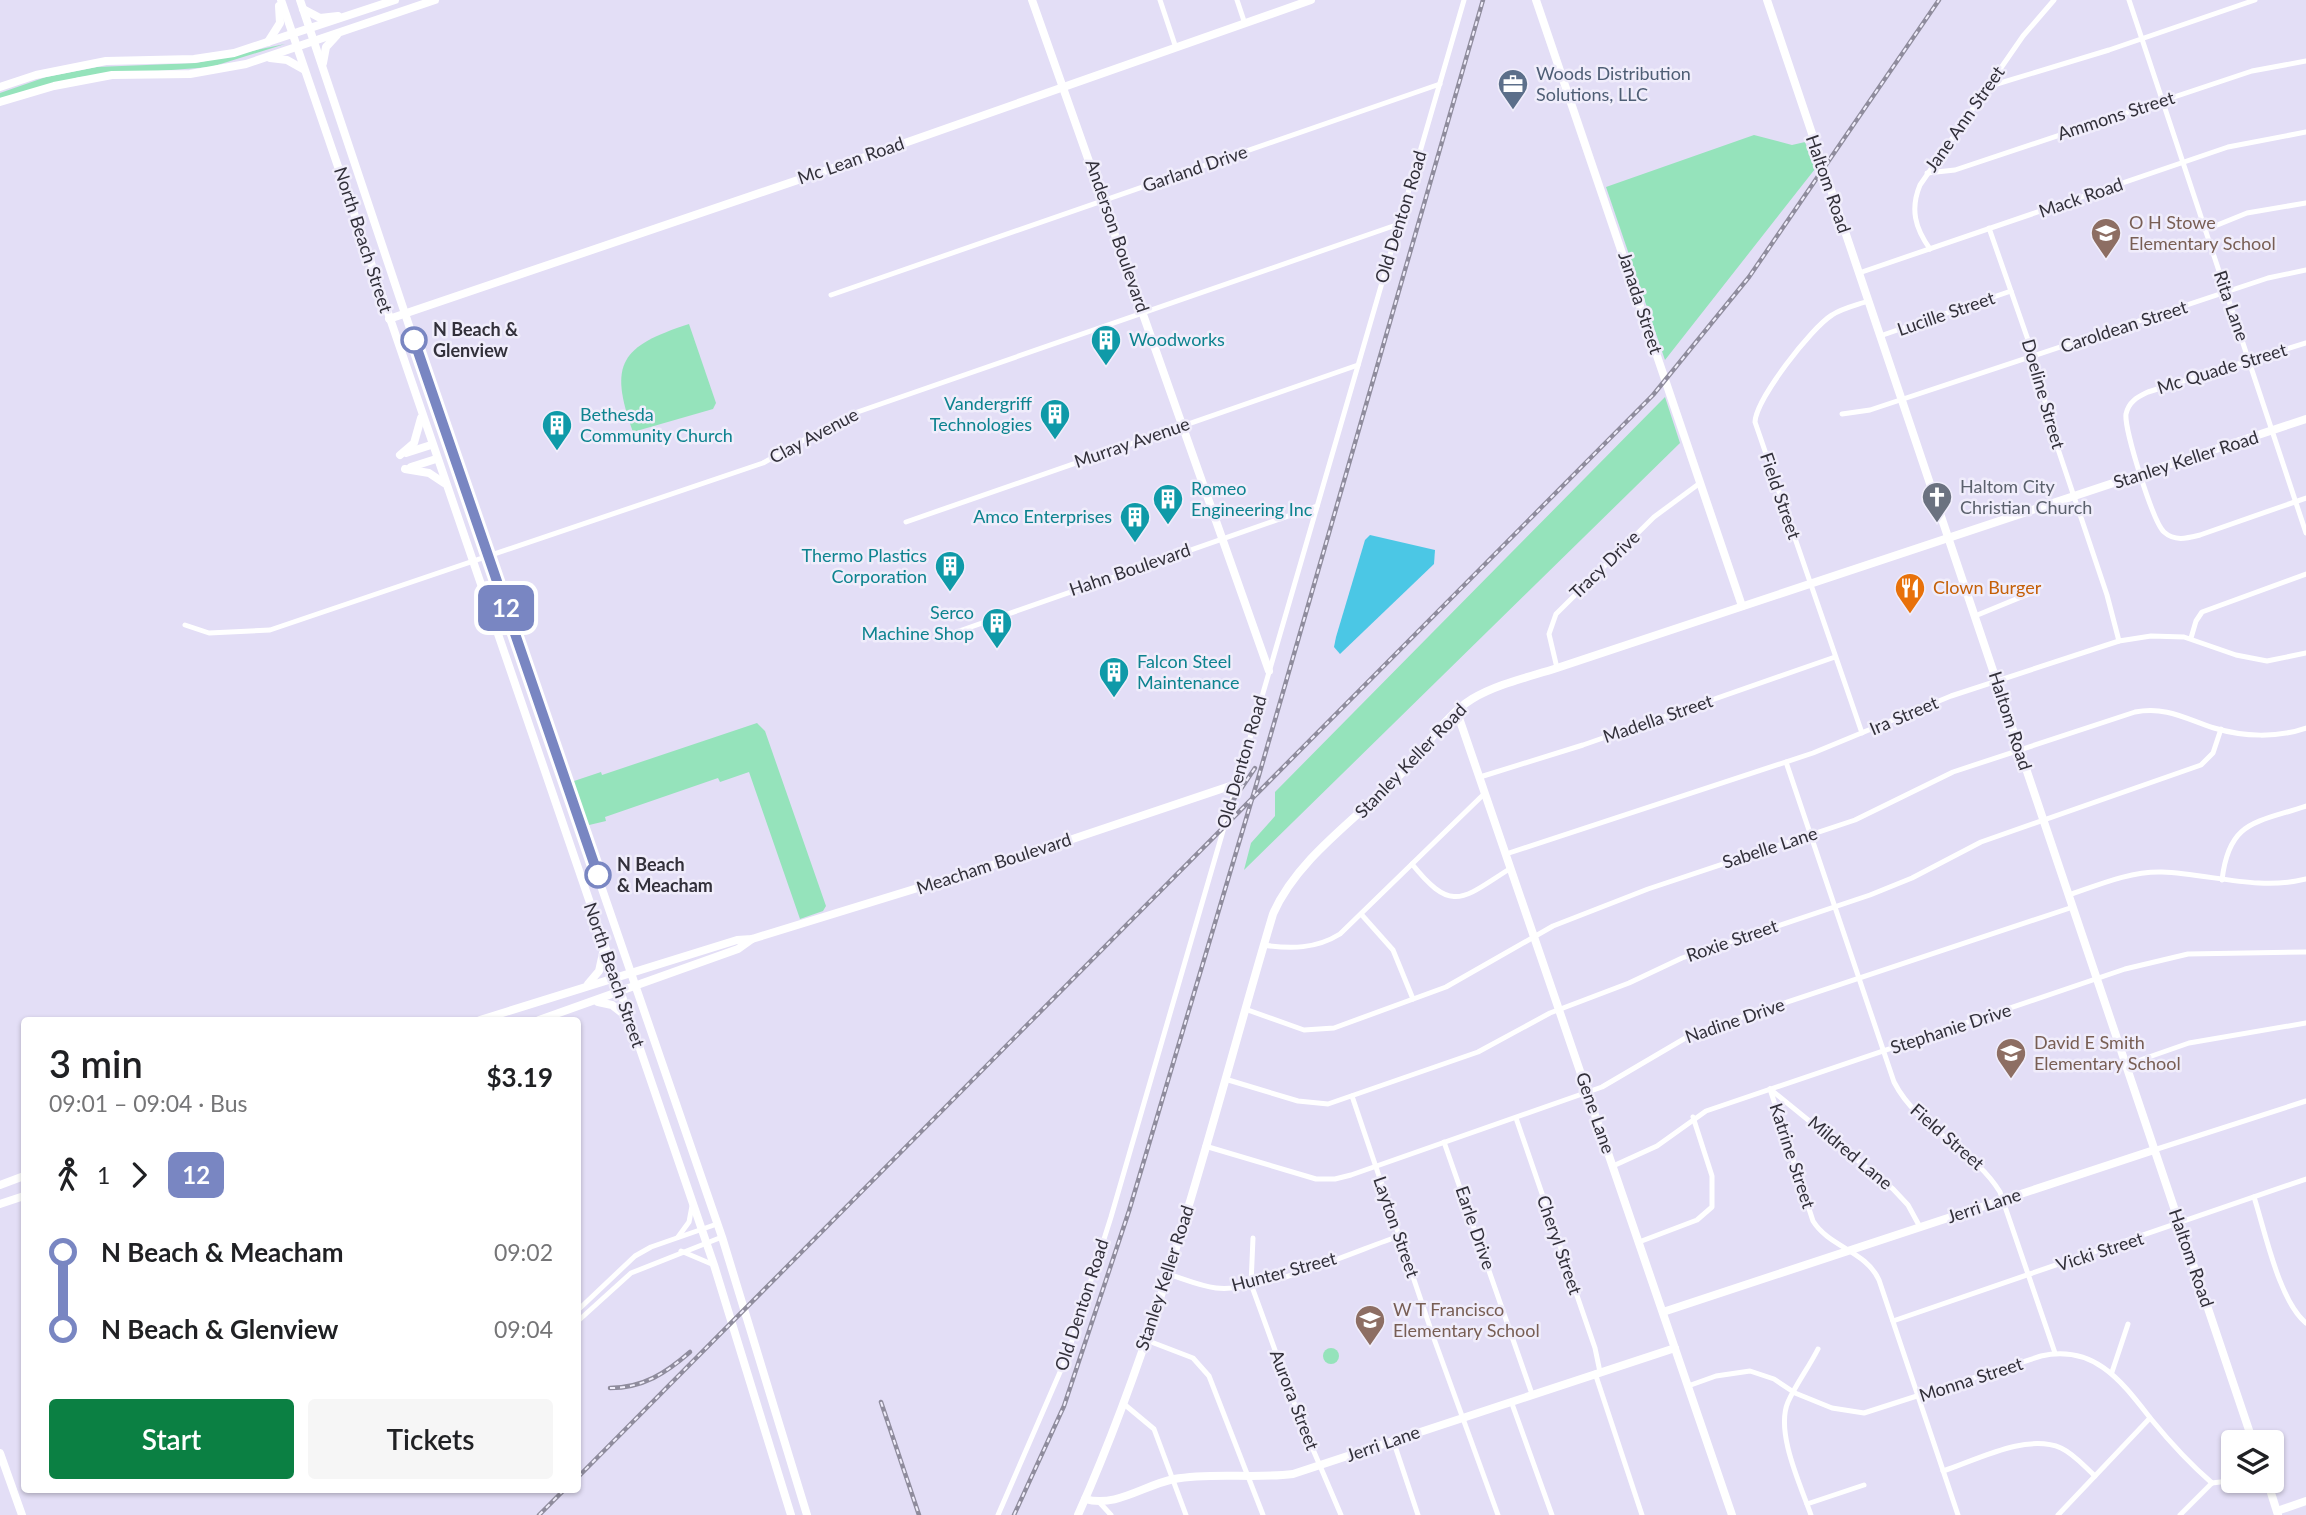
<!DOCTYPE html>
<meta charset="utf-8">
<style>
body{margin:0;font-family:Lato,sans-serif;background:#f6f6f6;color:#202124;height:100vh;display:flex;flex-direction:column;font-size:26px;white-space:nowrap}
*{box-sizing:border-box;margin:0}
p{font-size:23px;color:#757577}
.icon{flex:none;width:38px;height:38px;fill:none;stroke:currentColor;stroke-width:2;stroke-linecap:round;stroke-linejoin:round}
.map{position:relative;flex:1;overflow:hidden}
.sheet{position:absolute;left:21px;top:1017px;width:560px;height:476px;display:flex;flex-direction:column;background:#fff;border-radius:7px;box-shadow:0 2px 5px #0004}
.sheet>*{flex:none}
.badge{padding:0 14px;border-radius:10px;font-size:24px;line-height:46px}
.controls{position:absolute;left:2221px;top:1430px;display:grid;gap:14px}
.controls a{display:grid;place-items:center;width:63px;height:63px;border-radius:7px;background:#fff;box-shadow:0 2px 5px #0004;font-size:35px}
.map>.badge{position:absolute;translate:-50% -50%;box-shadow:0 0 0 4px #fff}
.legs{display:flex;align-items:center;gap:10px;height:77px;padding:0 28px;font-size:23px}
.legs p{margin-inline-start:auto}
.overview{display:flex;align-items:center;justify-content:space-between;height:119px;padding:0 28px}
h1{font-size:38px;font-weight:600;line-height:52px}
.button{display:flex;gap:14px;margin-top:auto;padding:14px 28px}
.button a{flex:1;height:80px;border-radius:7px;background:#0b8043;color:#fff;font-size:28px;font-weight:600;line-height:80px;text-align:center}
.button a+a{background:#f6f6f6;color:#202124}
ul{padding:0 28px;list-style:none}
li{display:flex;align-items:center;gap:24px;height:77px;font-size:26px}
li i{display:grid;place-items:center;width:10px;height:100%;margin:0 9px;background:currentColor}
li i::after{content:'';width:18px;height:18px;margin:-9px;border:5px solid;border-radius:50%;background:#fff}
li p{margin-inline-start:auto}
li:first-child i{background:linear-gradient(#0000 50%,currentColor 0)}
li:last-child i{background:linear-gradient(currentColor 50%,#0000 0)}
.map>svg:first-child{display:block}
</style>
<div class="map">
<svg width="2306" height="1515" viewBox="0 0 2306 1515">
<rect width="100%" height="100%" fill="#e3def6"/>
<g fill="#95e3bb">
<path d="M 285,44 L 211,67 L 79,77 L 0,100 L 0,93 L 46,77 L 97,67 L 196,63 Z"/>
<path d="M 1754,135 L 1792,145 L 1805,142 L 1815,169 L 1665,360 L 1606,187 Z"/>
<path d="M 689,324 L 716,403 L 713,409 L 633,432 C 608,363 621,346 689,324 Z"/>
<path d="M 1665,397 L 1680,443 L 1244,870 L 1251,843 L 1275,816 L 1275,792 Z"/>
<path d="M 757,723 L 765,731 L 826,906 L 823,911 L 800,919 L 749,772 L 720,782 L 718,778 L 605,817 L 606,821 L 585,826 L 572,786 L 574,781 L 601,772 L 602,775 Z"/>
<circle cx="1331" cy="1356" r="8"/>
</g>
<path fill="#4bc7e5" d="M 1370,535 L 1435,550 L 1434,564 L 1340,654 L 1334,647 L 1336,637 L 1365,540 Z"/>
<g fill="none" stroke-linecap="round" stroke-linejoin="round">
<g stroke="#fff" stroke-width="5">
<path d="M 1160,0 L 1176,48"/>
<path d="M 1237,0 L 1245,24"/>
<path d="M 2129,0 L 2306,533"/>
<path d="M 1987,87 L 2109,50 L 2255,0"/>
<path d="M 1927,173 L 1955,170 L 2252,71 L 2306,61"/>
<path d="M 1989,228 L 2034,357 L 2053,434 L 2107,595 L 2119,641"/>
<path d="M 2205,230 L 2247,213 L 2306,203"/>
<path d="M 1930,249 C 1915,228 1910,209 1920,185 L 2023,36 L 2054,0"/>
<path d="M 1859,273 L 2228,147 L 2306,132"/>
<path d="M 831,295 L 1440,84"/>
<path d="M 1880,336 L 2011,291"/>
<path d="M 2306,343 L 2148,392 C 2138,397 2129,401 2126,414 C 2124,429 2153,522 2164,532 C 2175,542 2188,538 2200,535 L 2306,498"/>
<path d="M 1842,414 L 1870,410 L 2268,278 L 2306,270"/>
<path d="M 906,522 L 1358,365"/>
<path d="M 1975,616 L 2036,591"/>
<path d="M 185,625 L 209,633 L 270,630 L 763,463 L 846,416 L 1399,224"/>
<path d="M 945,636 L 1317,506"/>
<path d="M 2191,638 L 2196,621 L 2202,612 L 2306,574"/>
<path d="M 1557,668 L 1549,634 L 1556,614 L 1654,517 L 1700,483"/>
<path d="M 1862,733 L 1755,422 C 1756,399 1811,328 1832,315 C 1842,308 1857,305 1868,301"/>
<path d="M 1786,762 L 1894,1082 C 1918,1129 1973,1148 2000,1192 L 2055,1353"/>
<path d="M 1480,777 L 1583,745 L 1835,657"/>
<path d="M 1506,854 L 1813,753 L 1951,696 L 2119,641 L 2151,636 L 2184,637 L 2236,655 L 2267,661 L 2306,653"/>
<path d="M 1412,864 C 1453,915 1463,898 1511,868"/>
<path d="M 2222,880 C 2229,820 2256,823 2306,806"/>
<path d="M 2069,895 C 2098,885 2131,871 2162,872 C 2211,874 2258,891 2306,879"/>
<path d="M 1361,914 L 1393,950 L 1413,999"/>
<path d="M 1263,945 C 1291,949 1316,949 1340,934 L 1485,793"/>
<path d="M 1245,1009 L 1304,1030 L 1334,1028 L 1446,987 L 1553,926 L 1648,889 L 1855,820 L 1953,772 L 2135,712 C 2166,706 2186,719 2214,728 C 2244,737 2277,738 2306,728"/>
<path d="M 2126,1065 L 2189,1043 L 2306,1023"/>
<path d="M 1225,1079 L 1298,1101 L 1328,1104 L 1478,1052 L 1550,1013 L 1629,983 L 1682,958 L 1870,895 L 1912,878 L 1981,842 L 2201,765 L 2213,753 L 2221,729"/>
<path d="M 1770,1089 L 1813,1221 C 1829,1247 1866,1251 1879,1280 L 1958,1515"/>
<path d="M 1770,1089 L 1893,1189 L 1908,1205 L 1920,1227"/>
<path d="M 1352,1096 L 1433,1336 L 1498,1515"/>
<path d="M 1516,1118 L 1595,1348 L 1600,1372"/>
<path d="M 1444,1142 L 1532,1394"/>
<path d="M 1205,1146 L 1316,1179 L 1335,1179 L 1351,1175 L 1602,1087 L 1694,1033 L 2073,907"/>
<path d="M 2154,1150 L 2306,1101"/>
<path d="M 1613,1166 L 1657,1146 L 1706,1111 L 2125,969 L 2188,954 L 2306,952"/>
<path d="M 2254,1197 C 2265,1231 2279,1301 2306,1323"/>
<path d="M 678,1237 L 689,1222 L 692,1206"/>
<path d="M 1253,1238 L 1251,1284 L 1300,1419 L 1341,1515"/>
<path d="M 1639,1242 L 1697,1220 L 1712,1207 L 1712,1176 L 1693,1117"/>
<path d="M 681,1251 L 714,1265"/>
<path d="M 1168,1274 C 1184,1279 1200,1286 1216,1288 C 1262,1293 1353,1252 1399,1236"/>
<path d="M 578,1310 L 635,1256 L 651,1247 L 717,1224"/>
<path d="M 578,1321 L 631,1273 L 722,1237"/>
<path d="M 1893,1321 L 2306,1179"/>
<path d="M 1146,1340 L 1193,1358 L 1209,1376 L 1263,1515"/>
<path d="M 2112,1372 L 2128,1324"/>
<path d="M 1595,1373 L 1642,1515"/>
<path d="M 1688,1386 L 1716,1376 L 1750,1371 L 1774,1379 L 1795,1393 L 1832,1408 L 1864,1413 L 2041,1356 C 2095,1344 2122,1382 2151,1419 C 2169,1441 2190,1464 2212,1483"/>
<path d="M 1511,1401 L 1552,1515"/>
<path d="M 1124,1404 L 1154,1429 L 1186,1515"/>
<path d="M 1393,1440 L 1418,1515"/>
<path d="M 1943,1471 C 1977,1460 2026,1433 2061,1448 C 2074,1454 2084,1466 2095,1476"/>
<path d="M 2212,1483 L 2237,1480"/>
<path d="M 1100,1503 L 1111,1515"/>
<path d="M 1807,1504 L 1864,1485"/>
<path d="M 998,1515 L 1067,1356 L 1111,1217 L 1464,0"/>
<path d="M 1811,1515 C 1801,1486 1775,1432 1788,1402 C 1796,1384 1809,1367 1818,1349"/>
<path d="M 2058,1515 L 2150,1418"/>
<path d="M 2180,1515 L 2212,1483"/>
</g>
<g stroke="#fff" stroke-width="8">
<path d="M 281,0 L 714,1265 L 791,1515"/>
<path d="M 300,0 L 448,442 L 722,1237 L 807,1515"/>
<path d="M 1032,0 L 1269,671"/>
<path d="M 1536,0 L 1742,606"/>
<path d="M 1767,0 L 2253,1442"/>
<path d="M 303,9 L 320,18 L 338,16"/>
<path d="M 268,42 L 280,23 L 279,6"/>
<path d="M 270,58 L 287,60 L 303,69"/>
<path d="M 323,63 L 326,47 L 337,35"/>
<path d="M 0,87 L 36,75 L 106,61 L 194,59 L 234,53 L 395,0"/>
<path d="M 0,102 L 54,86 L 112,75 L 190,74 L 246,64 L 435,0"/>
<path d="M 389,319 L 845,164 L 1311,0"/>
<path d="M 406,453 L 431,445"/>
<path d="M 400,455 L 414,443 L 421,418"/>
<path d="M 411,467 L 436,459"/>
<path d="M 405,469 L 429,473 L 444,483"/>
<path d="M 1457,712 L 1732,1515"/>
<path d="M 588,984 L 599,971 L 603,953"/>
<path d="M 598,1002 L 612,1005 L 626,1016"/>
<path d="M 480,1020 L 737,940 L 752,939 L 1028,854 L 1236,784"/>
<path d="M 539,1020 L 738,949 L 752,939"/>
<path d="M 0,1185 L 24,1176"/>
<path d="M 0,1204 L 24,1196"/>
<path d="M 1663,1312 L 2154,1150"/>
<path d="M 0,1453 L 22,1515"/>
<path d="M 2267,1480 L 2278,1515"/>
<path d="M 1085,1499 C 1116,1508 1144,1485 1174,1479 C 1213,1472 1254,1479 1293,1474 L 1675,1348"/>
<path d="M 2277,1511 L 2306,1501"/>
<path d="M 1078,1515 C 1164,1322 1213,1116 1273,914 C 1297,858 1359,817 1402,773 C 1422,751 1447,714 1472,699 C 1497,684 1529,677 1557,668 L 2306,419"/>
</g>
<g stroke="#8f8c9d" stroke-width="4.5">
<g id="rail">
<path d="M 1224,814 L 1255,768"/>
<path d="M 610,1388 C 643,1388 666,1373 690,1352"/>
<path d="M 881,1402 L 919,1515"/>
<path d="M 578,1477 L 1653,395 L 1749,277 L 1939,0"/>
<path d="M 539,1515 L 565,1489"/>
<path d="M 1014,1515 L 1064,1406 L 1129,1211 L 1255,789 L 1483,0"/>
</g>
</g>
<use href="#rail" stroke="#f0edfb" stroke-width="2" stroke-dasharray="5" stroke-linecap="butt"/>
</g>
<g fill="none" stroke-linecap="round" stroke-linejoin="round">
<g stroke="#fff" stroke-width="16">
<path id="line-1" d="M 414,340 L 598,875"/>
</g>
<use href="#line-1" stroke="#7986c2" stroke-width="10"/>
</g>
<defs>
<g id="office-pin" transform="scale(1.575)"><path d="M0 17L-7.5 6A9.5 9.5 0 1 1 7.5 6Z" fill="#5c6f8a" stroke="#f0edfb"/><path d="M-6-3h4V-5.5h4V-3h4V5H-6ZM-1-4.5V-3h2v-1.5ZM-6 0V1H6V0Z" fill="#fff"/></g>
<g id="school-pin" transform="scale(1.575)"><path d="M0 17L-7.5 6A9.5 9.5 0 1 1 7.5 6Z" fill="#8d6e63" stroke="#f0edfb"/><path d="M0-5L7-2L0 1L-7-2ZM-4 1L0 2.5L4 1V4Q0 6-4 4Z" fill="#fff"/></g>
<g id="building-pin" transform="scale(1.575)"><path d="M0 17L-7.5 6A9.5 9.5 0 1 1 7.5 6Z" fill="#0f9aa8" stroke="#f0edfb"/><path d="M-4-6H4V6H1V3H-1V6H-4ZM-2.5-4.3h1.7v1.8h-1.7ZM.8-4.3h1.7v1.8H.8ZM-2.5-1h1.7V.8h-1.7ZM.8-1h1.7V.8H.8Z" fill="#fff"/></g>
<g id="church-pin" transform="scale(1.575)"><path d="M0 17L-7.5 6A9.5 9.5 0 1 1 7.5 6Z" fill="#6b7280" stroke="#f0edfb"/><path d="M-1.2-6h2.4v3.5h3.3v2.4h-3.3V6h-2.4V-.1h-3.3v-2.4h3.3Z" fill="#fff"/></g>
<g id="restaurant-pin" transform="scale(1.575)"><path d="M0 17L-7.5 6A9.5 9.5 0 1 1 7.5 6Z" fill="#e8710a" stroke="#f0edfb"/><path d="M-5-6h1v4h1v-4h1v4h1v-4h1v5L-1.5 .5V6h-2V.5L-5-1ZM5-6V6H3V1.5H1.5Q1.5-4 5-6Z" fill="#fff"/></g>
</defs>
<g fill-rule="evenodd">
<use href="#office-pin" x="1513" y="84"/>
<use href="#school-pin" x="2106" y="233"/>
<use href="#building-pin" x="1106" y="340"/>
<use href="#building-pin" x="1055" y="414"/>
<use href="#building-pin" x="557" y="425"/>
<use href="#church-pin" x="1937" y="497"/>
<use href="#building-pin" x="1168" y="499"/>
<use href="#building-pin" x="1135" y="517"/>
<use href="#building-pin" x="950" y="566"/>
<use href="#restaurant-pin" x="1910" y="588"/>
<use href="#building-pin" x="997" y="623"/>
<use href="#building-pin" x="1114" y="672"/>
<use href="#school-pin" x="2011" y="1053"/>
<use href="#school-pin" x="1370" y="1320"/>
</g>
<g fill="#fff" stroke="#7986c2" stroke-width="3.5">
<circle cx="414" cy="340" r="12"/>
<circle cx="598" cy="875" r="12"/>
</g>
<g text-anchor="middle" stroke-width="5" stroke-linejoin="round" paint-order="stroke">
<g font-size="18" fill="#4e5e75" stroke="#f0edfb" text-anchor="start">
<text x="1536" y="80">Woods Distribution<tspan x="1536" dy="21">Solutions, LLC</tspan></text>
</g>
<g font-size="18" fill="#32303a" stroke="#f0edfb">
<text transform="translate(2116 116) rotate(-18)" y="6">Ammons Street</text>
<text transform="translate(1965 119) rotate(-55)" y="6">Jane Ann Street</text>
<text transform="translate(851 161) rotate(-19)" y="6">Mc Lean Road</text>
<text transform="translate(1195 169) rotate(-19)" y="6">Garland Drive</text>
<text transform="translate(1828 184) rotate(71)" y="6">Haltom Road</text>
<text transform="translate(2081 198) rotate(-19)" y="6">Mack Road</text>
<text transform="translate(1401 217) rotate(-73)" y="6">Old Denton Road</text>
<text transform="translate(1117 236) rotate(71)" y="6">Anderson Boulevard</text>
<text transform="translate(363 240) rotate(72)" y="6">North Beach Street</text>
<text transform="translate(1640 303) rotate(72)" y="6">Janada Street</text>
<text transform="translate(2231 306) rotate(71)" y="6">Rita Lane</text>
<text transform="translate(1946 314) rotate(-19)" y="6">Lucille Street</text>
<text transform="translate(2124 327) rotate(-18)" y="6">Caroldean Street</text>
<text transform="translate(2222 369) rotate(-17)" y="6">Mc Quade Street</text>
<text transform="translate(2043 394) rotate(74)" y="6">Doeline Street</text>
<text transform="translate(814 436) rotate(-28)" y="6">Clay Avenue</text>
<text transform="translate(1132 443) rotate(-19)" y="6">Murray Avenue</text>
<text transform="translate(2186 460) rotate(-18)" y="6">Stanley Keller Road</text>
<text transform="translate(1780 496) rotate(71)" y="6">Field Street</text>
<text transform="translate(1605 565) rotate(-44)" y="6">Tracy Drive</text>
<text transform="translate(1130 570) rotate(-19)" y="6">Hahn Boulevard</text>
<text transform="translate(1904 716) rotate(-23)" y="6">Ira Street</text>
<text transform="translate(1658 719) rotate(-19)" y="6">Madella Street</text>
<text transform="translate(2010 721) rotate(72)" y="6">Haltom Road</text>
<text transform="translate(1411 761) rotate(-46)" y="6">Stanley Keller Road</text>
<text transform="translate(1242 762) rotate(-74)" y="6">Old Denton Road</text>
<text transform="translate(1770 848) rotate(-18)" y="6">Sabelle Lane</text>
<text transform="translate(994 864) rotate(-18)" y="6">Meacham Boulevard</text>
<text transform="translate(1732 941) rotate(-19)" y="6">Roxie Street</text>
<text transform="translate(614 975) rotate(71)" y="6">North Beach Street</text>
<text transform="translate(1735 1021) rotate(-19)" y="6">Nadine Drive</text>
<text transform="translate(1951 1029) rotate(-18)" y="6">Stephanie Drive</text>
<text transform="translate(1595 1113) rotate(71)" y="6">Gene Lane</text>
<text transform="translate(1947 1137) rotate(41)" y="6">Field Street</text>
<text transform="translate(1850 1153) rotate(40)" y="6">Mildred Lane</text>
<text transform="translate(1792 1156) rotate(72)" y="6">Katrine Street</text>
<text transform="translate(1984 1206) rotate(-18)" y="6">Jerri Lane</text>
<text transform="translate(1396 1227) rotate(71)" y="6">Layton Street</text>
<text transform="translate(1475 1228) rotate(71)" y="6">Earle Drive</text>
<text transform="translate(1559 1245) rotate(71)" y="6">Cheryl Street</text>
<text transform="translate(2100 1252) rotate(-18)" y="6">Vicki Street</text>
<text transform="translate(2191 1258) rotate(71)" y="6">Haltom Road</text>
<text transform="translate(1284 1272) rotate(-15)" y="6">Hunter Street</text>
<text transform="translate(1165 1278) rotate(-72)" y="6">Stanley Keller Road</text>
<text transform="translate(1082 1305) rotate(-72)" y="6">Old Denton Road</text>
<text transform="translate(1971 1380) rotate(-18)" y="6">Monna Street</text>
<text transform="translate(1294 1400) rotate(69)" y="6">Aurora Street</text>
<text transform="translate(1383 1444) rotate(-19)" y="6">Jerri Lane</text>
</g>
<g font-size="18" fill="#785e54" stroke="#f0edfb" text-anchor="start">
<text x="2129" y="229">O H Stowe<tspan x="2129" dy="21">Elementary School</tspan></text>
<text x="2034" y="1049">David E Smith<tspan x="2034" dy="21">Elementary School</tspan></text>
<text x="1393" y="1316">W T Francisco<tspan x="1393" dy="21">Elementary School</tspan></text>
</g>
<g font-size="18" font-weight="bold" fill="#32303a" stroke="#f0edfb" text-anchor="start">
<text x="433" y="336">N Beach &amp;<tspan x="433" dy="21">Glenview</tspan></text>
<text x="617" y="871">N Beach<tspan x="617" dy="21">&amp; Meacham</tspan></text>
</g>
<g font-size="18" fill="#0d838f" stroke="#f0edfb" text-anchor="start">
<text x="1129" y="346">Woodworks</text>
<text x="1032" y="410" text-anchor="end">Vandergriff<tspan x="1032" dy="21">Technologies</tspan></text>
<text x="580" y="421">Bethesda<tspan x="580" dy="21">Community Church</tspan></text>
<text x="1191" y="495">Romeo<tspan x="1191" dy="21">Engineering Inc</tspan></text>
<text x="1112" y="523" text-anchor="end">Amco Enterprises</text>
<text x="927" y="562" text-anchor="end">Thermo Plastics<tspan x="927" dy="21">Corporation</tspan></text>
<text x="974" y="619" text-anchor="end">Serco<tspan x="974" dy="21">Machine Shop</tspan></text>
<text x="1137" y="668">Falcon Steel<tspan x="1137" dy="21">Maintenance</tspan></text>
</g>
<g font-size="18" fill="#5b616d" stroke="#f0edfb" text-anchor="start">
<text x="1960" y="493">Haltom City<tspan x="1960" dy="21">Christian Church</tspan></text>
</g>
<g font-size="18" fill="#c56008" stroke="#f0edfb" text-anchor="start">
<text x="1933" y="594">Clown Burger</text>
</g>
</g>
</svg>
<div class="controls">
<a><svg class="icon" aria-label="layers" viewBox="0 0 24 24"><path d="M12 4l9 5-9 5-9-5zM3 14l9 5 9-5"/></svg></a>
</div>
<b class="badge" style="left:506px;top:608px;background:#7986c2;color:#fff">12</b>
<section class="sheet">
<div class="overview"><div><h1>3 min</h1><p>09:01 – 09:04 · Bus</p></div><b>$3.19</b></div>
<div class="legs"><svg class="icon" aria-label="walk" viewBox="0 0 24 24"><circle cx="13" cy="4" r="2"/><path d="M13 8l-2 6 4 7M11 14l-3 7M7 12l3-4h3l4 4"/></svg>1<svg class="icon" aria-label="forward" viewBox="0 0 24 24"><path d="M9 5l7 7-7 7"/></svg><b class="badge" style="background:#7986c2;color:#fff">12</b></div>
<ul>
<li><i style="color:#7986c2"></i><b>N Beach &amp; Meacham</b><p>09:02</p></li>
<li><i style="color:#7986c2"></i><b>N Beach &amp; Glenview</b><p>09:04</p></li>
</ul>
<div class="button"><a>Start</a><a>Tickets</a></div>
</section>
</div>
